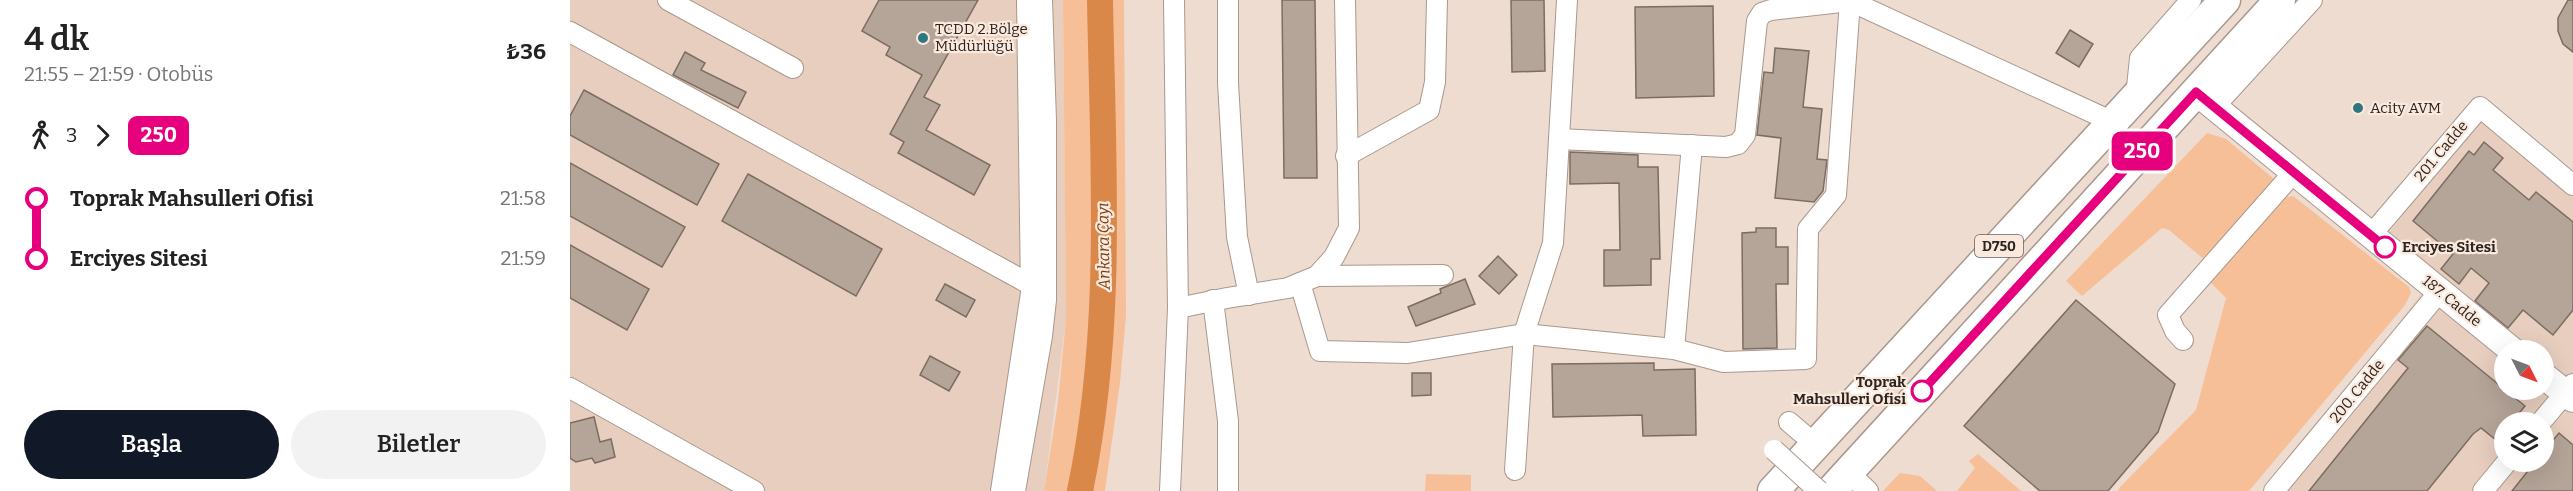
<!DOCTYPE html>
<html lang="tr">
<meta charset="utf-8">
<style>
body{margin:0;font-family:Bitter,serif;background:#f2f2f2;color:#222;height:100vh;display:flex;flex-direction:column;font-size:22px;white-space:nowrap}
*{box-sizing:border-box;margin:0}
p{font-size:20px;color:#767676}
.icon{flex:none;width:33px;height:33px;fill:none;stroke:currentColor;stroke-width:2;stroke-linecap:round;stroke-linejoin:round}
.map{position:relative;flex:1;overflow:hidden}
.side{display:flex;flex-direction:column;background:#fff;width:570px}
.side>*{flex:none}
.badge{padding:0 12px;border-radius:9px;font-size:21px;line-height:39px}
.needle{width:39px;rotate:132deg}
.tools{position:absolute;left:1924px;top:340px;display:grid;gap:12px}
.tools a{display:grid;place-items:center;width:60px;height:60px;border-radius:50%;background:#fff;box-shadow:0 6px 24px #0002;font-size:30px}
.map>.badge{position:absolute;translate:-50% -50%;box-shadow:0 0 0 3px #fff}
.legs{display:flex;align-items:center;gap:9px;height:66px;padding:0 24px;font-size:20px}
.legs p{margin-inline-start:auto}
.summary{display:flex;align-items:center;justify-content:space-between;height:102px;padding:0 24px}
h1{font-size:33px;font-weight:600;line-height:45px}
.button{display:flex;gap:12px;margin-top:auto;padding:12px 24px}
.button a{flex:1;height:69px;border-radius:36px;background:#111827;color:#fff;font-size:24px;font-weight:600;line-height:69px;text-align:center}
.button a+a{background:#f2f2f2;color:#222}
ul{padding:0 24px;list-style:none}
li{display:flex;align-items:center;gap:21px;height:60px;font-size:22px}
li i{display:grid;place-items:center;width:9px;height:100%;margin:0 8px;background:currentColor}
li i::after{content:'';width:15px;height:15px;margin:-8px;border:4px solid;border-radius:50%;background:#fff}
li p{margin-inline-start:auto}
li:first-child i{background:linear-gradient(#0000 50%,currentColor 0)}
li:last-child i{background:linear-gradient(currentColor 50%,#0000 0)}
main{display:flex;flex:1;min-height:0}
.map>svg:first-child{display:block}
</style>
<main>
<section class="side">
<div class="summary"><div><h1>4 dk</h1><p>21:55 – 21:59 · Otobüs</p></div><b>₺36</b></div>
<div class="legs"><svg class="icon" aria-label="walk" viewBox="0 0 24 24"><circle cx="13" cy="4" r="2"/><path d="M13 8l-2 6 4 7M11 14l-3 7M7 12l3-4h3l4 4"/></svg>3<svg class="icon" aria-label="forward" viewBox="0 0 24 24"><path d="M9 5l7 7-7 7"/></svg><b class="badge" style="background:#e6007e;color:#fff">250</b></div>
<ul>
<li><i style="color:#e6007e"></i><b>Toprak Mahsulleri Ofisi</b><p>21:58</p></li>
<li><i style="color:#e6007e"></i><b>Erciyes Sitesi</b><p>21:59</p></li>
</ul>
<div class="button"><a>Başla</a><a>Biletler</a></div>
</section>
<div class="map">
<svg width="2003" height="491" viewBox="0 0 2003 491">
<rect width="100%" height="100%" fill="#eedcd0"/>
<g fill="#e7cebe" fill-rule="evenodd">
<path d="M 0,0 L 493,0 L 496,319 L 474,491 L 0,491 Z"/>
<path d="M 1912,113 L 2003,191 L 2003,491 L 1702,491 L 1851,294 L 1804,252 ZM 1935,351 L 1974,351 L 1974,390 L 1935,390 ZM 1935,423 L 1974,423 L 1974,462 L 1935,462 Z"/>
</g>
<g fill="#f7bf98">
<path d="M 493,0 L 554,0 L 556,315 L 550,383 L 535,491 L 474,491 L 488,402 L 496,319 Z"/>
<path d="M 1637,133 L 1656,139 L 1704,179 L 1704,182 L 1636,261 L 1599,230 L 1592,228 L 1512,296 L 1496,281 Z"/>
<path d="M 1723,196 L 1839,287 L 1841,293 L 1835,305 L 1679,491 L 1548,491 L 1550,487 L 1626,410 L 1656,298 L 1638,280 L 1714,198 Z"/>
<path d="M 1408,454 L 1451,491 L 1387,491 L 1405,468 L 1399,461 Z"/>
<path d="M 1330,473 L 1350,476 L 1367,491 L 1313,491 Z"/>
<path d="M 856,474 L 901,475 L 901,491 L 855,491 Z"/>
</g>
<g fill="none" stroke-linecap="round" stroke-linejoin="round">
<path stroke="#da884a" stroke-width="26" d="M 510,491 C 544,328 533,166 530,0"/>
</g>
<g fill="#b5a498" stroke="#7c6c62" stroke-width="1.5">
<path d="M 309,0 L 408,0 L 354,97 L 370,105 L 356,130 L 420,165 L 404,195 L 328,153 L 334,142 L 320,134 L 352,75 L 316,55 L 320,47 L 292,31 Z"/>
<path d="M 712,0 L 745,0 L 747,178 L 714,178 Z"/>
<path d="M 941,0 L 974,0 L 975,71 L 942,72 Z"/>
<path d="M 1998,0 L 2003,0 L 2003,52 L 1993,44 L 1988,31 L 1988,18 Z"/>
<path d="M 1143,6 L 1144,96 L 1066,98 L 1065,7 Z"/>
<path d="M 1500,30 L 1523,44 L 1509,67 L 1486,53 Z"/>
<path d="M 1205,48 L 1239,51 L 1233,107 L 1252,109 L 1247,159 L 1257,160 L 1253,191 L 1244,202 L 1205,198 L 1211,138 L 1187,135 L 1194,72 L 1203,73 Z"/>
<path d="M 115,52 L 135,63 L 131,70 L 176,92 L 168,108 L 103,75 Z"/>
<path d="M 14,90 L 149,164 L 127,205 L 0,135 L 0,116 Z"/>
<path d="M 1914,142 L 1933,158 L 1923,170 L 1959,200 L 1966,192 L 2003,222 L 2003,310 L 1983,335 L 1953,310 L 1938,328 L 1905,301 L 1919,283 L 1901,268 L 1889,284 L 1871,269 L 1883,254 L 1843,221 L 1899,151 L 1904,155 Z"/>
<path d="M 1000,152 L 1068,155 L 1068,167 L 1088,167 L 1090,259 L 1081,259 L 1081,285 L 1034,286 L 1034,250 L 1050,250 L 1049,183 L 1000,184 Z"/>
<path d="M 0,163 L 115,227 L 92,267 L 0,216 Z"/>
<path d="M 178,174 L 312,249 L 286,296 L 152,221 Z"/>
<path d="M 1186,228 L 1206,228 L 1206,247 L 1218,247 L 1218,284 L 1206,284 L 1207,348 L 1173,349 L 1172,233 L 1186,232 Z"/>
<path d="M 0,245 L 79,289 L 57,330 L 0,298 Z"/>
<path d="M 928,256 L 947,275 L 929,294 L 909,276 Z"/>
<path d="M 895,279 L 905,304 L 846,326 L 838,307 L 871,293 L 870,289 Z"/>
<path d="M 375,284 L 405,300 L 396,317 L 366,300 Z"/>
<path d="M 1506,300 L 1605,384 L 1588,432 L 1538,491 L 1470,491 L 1394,426 Z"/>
<path d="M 1857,326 L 1955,406 L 1941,423 L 1935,423 L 1935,430 L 1926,440 L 1911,428 L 1903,434 L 1857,491 L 1739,491 L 1838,368 L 1828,360 Z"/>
<path d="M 360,356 L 390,372 L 379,391 L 350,375 Z"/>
<path d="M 1084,363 L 1084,370 L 1125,369 L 1126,435 L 1073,436 L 1072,415 L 983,417 L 982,364 Z"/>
<path d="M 842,373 L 861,373 L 861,395 L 842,396 Z"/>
<path d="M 24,417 L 30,442 L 41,439 L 45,457 L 25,463 L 22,458 L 6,462 L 0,458 L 0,423 Z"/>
<path d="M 1989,433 L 2003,445 L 2003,491 L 1942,491 L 1965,462 L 1974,462 L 1974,451 Z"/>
</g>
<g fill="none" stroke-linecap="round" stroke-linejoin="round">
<g stroke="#a9988d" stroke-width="22">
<g id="minor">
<path d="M 98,0 L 223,68"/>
<path d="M 658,0 L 658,83 L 667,237 L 679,295"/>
<path d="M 1278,0 L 1543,122"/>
<path d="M 0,32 L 476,293"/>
<path d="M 1566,97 L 1570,58 L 1621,0"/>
<path d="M 1644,107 L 1742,0"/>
<path d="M 989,139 L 1156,147 L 1168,144 L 1175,135 L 1187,21 L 1192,13 L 1201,10 L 1280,1"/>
<path d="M 776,156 L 859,110 L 865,82 L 867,0"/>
<path d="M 1801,235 L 1910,107 L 2003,185"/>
<path d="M 747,276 L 873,275"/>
<path d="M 730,283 L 750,351 L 838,353 L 954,334 L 1104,349 L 1154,362 L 1236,359 L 1238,229 L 1266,195 L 1280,1"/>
<path d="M 643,300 L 658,421 L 658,491"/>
<path d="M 608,308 L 657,298 L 718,288 L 747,276 L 764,257 L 779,228 L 775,0"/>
<path d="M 1613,340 L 1605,331 L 1598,315 L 1724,172"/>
<path d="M 1104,349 L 1122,145"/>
<path d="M 0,388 L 184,491"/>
<path d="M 1219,422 L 1246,445"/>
<path d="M 1970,423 L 2003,384"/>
<path d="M 945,470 L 954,334 L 983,243 L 997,0"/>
<path d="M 1278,472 L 1298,491"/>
<path d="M 431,491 L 461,293 L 457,0"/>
<path d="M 445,491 L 472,336 L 476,300 L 476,121 L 472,0"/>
<path d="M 600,491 L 608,308 L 604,0"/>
<path d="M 1704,491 L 1870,291"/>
<path d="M 1913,491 L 1937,462"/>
</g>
</g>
<g stroke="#a9988d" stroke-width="28">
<g id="major">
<path d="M 1626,92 L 1943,351"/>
<path d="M 1974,376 L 2003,399"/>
</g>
</g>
<g stroke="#a9988d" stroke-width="33">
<g id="highway">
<path d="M 1203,491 L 1655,0"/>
<path d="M 1261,491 L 1710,0"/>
</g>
</g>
<use href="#minor" stroke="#fff" stroke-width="20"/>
<use href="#major" stroke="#fff" stroke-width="26"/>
<use href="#highway" stroke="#fff" stroke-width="30"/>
<g stroke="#a9988d" stroke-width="22" stroke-linecap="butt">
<path id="minor-bridge" d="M 1204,450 L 1249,491"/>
</g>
<use href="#minor-bridge" stroke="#fff" stroke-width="20"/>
</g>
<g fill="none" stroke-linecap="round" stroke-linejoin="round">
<g stroke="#fff" stroke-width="14">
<path id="line-1" d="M 1352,391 L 1626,92 L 1815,247"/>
</g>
<use href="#line-1" stroke="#e6007e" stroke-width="9"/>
</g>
<g fill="#2f7780" stroke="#fbe9dd" stroke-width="2">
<circle cx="353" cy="38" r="6"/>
<circle cx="1788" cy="108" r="6"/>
</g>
<g fill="#fff" stroke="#e6007e" stroke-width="3">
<circle cx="1815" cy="247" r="10"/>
<circle cx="1352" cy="391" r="10"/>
</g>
<g text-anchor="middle" stroke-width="4.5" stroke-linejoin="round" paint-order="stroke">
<rect fill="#fbe9dd" stroke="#695f59" stroke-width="1.5" x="1405" y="235" width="48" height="22" rx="4.5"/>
<g font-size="14" font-weight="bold" fill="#2b2420">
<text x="1429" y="251">D750</text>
</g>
<g font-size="15" fill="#2b2420" stroke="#fbe9dd" text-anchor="start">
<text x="365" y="34">TCDD 2.Bölge<tspan x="365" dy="17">Müdürlüğü</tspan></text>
<text x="1800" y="113">Acity AVM</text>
</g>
<g font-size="15" fill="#2b2420" stroke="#fbe9dd">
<text transform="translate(1871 151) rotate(-50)" y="5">201. Cadde</text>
<text transform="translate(1882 301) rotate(39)" y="5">187. Cadde</text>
<text transform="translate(1787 391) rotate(-51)" y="5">200. Cadde</text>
</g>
<g font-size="15" font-weight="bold" fill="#2b2420" stroke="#fbe9dd" text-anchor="start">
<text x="1832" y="252">Erciyes Sitesi</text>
<text x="1336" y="387" text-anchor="end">Toprak<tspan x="1336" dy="17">Mahsulleri Ofisi</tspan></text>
</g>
<g font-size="16" font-style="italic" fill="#774114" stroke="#fbe9dd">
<text transform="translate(533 246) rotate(-91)" y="6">Ankara Çayı</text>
</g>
</g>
</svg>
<div class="tools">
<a><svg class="needle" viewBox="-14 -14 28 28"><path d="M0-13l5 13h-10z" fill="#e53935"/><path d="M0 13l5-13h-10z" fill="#767676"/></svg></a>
<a><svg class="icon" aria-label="layers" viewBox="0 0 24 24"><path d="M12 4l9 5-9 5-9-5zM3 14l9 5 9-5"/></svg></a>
</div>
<b class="badge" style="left:1572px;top:151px;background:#e6007e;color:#fff">250</b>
</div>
</main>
